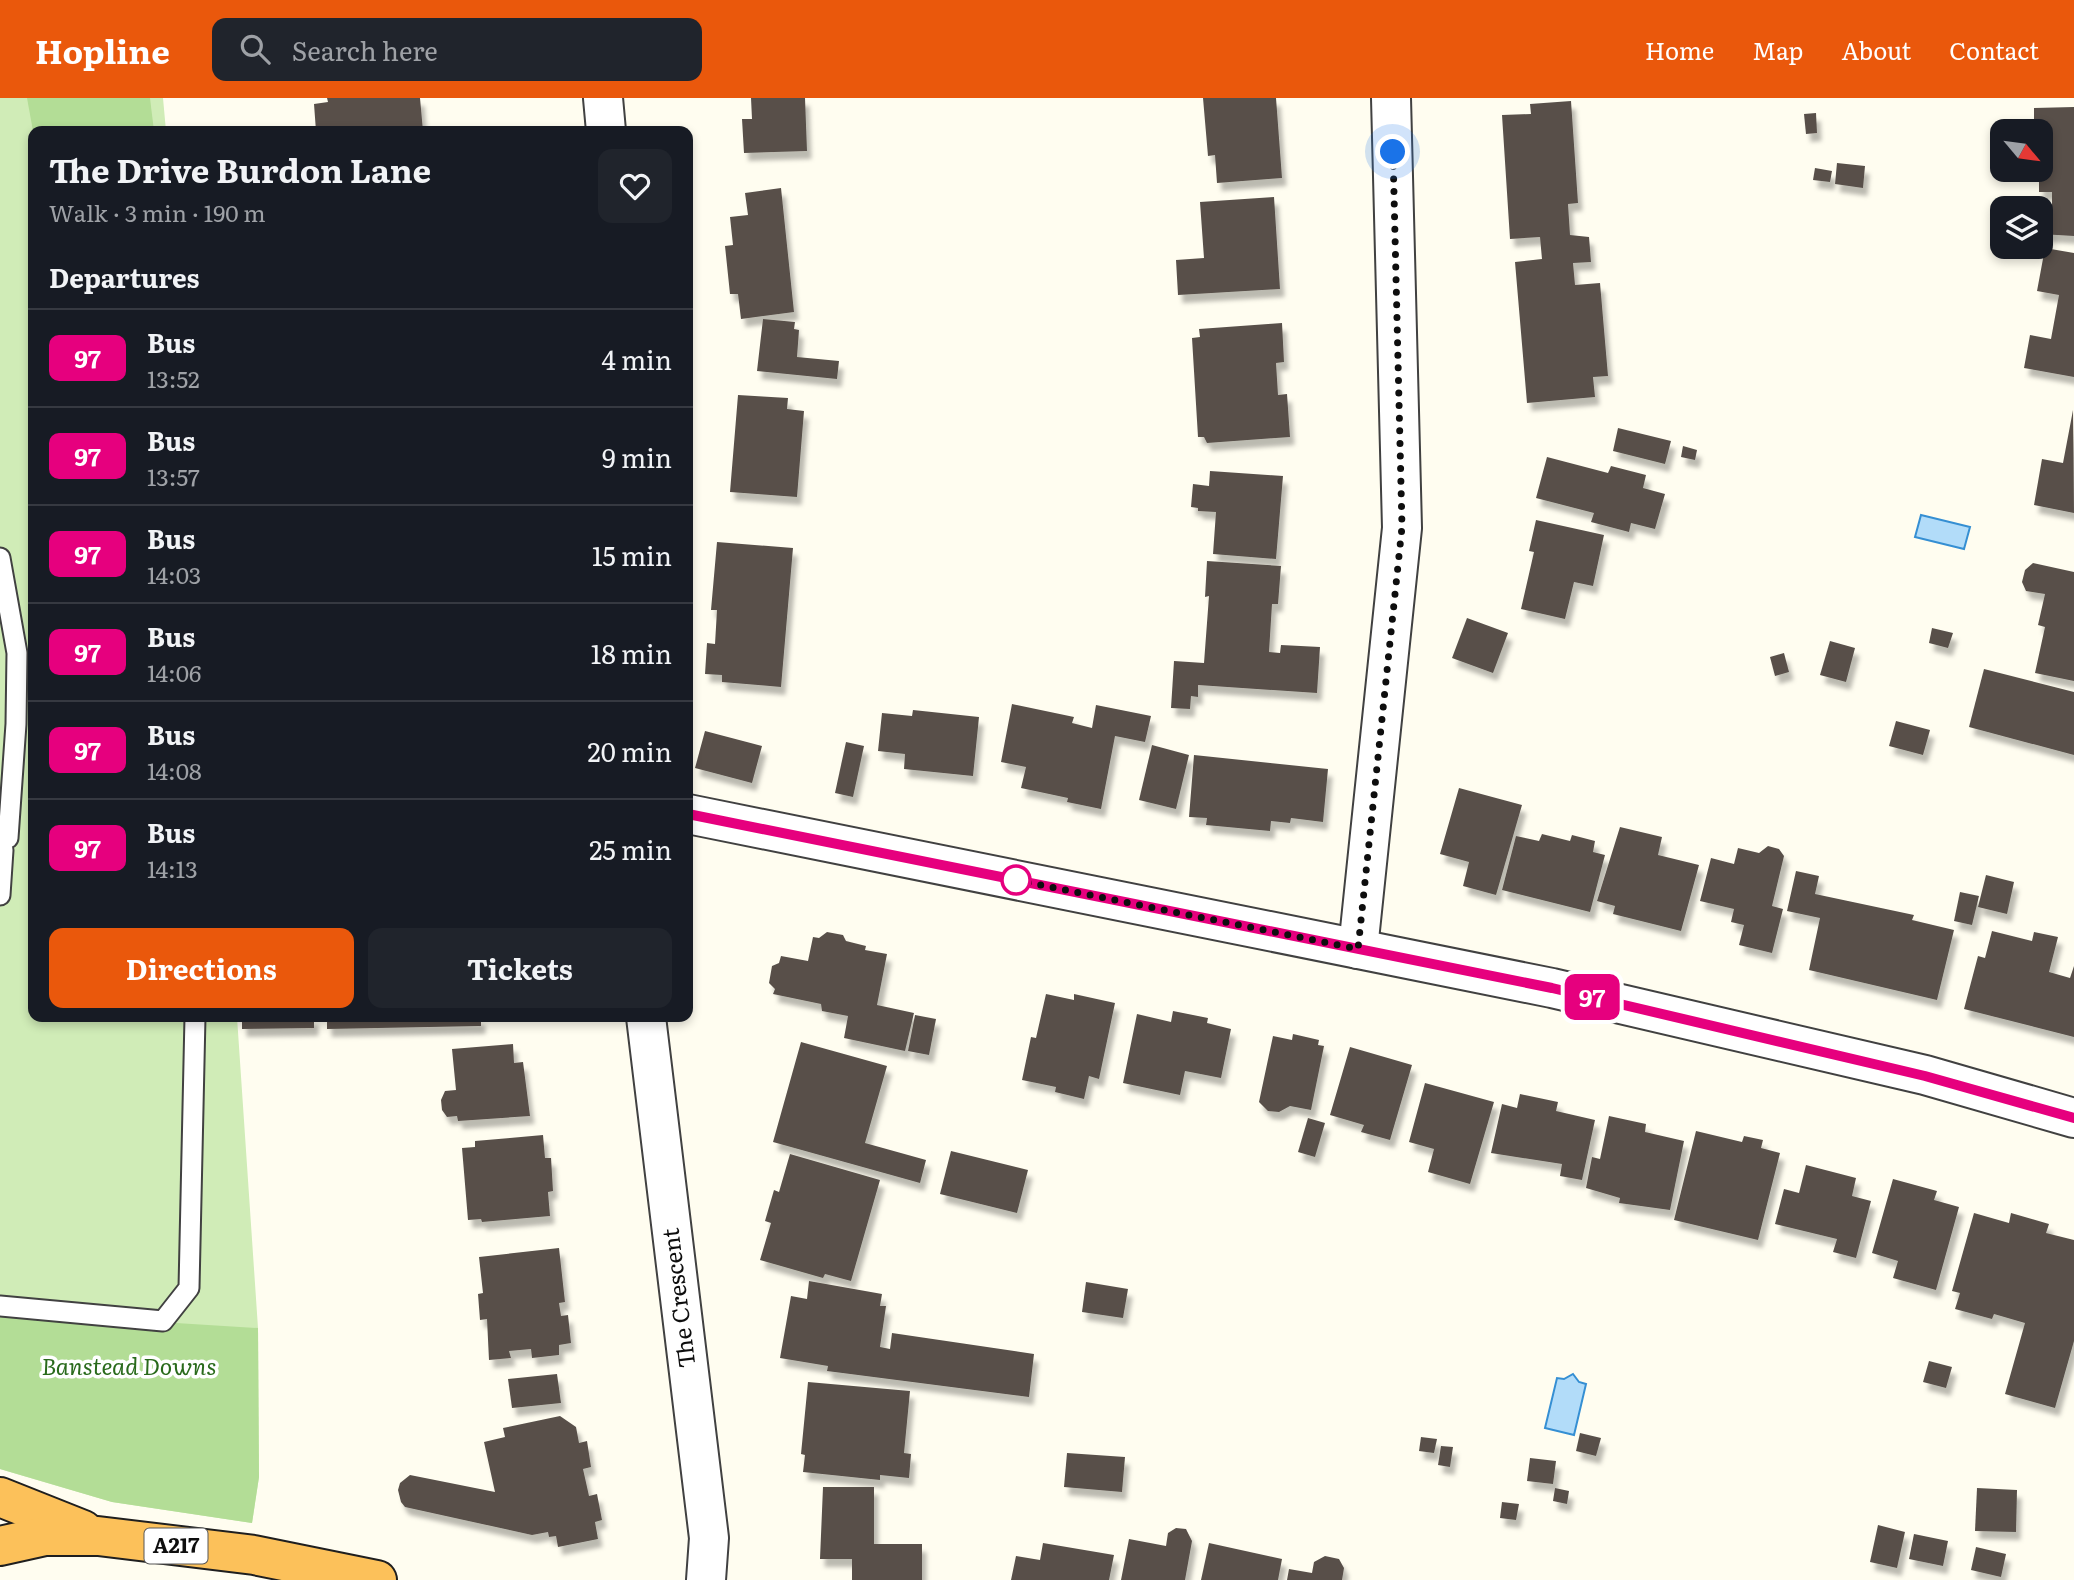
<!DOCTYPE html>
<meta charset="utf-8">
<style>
body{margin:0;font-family:Literata,serif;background:#20242c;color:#f1f3f6;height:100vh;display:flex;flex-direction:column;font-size:26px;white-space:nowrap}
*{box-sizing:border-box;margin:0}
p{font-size:23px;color:#9ea1a6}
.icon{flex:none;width:38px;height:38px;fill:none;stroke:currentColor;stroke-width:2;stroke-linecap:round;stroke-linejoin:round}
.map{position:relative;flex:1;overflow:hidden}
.side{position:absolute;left:28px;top:28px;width:665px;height:896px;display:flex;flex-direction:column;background:#171b24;border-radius:14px;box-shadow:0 4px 10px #0003}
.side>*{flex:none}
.badge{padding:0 14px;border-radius:10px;font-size:24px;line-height:46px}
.needle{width:46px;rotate:119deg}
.buttons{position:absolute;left:1990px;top:21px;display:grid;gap:14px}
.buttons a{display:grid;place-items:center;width:63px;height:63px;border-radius:14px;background:#171b24;box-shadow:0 4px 10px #0003;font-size:35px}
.you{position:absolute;width:35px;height:35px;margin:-18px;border:5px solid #fff;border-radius:50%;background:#1a73e8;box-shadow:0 0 0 10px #1a73e833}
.map>.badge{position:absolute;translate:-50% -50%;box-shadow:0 0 0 4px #fff}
h2{padding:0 21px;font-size:26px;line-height:63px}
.round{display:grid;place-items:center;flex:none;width:74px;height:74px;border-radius:14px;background:#20242c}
.summary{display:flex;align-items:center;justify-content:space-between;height:119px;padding:0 21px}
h1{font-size:33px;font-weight:700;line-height:52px}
.button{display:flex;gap:14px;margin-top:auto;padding:14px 21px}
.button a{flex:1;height:80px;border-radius:14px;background:#ea580c;color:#fff;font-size:28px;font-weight:700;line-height:80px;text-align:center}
.button a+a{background:#20242c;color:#f1f3f6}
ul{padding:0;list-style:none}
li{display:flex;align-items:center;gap:21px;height:98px;padding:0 21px;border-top:2px solid #363941}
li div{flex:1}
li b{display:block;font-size:26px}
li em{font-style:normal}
li .badge{min-width:77px;font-weight:700;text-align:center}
header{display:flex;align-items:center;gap:42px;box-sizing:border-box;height:98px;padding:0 35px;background:#ea580c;color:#fff}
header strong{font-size:33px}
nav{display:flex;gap:38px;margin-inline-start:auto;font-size:24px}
.search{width:490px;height:63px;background:#20242c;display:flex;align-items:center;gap:18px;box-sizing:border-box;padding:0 24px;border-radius:14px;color:#9ea1a6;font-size:26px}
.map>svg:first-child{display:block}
</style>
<header>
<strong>Hopline</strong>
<div class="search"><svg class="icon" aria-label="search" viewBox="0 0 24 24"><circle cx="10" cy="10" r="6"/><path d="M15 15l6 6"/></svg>Search here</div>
<nav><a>Home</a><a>Map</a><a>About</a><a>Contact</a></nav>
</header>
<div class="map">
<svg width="2074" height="1482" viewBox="0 0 2074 1482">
<defs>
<filter id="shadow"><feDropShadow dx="4.5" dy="8" stdDeviation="2" flood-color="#0004"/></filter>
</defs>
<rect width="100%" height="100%" fill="#fffdf0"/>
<path fill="#d0ecb7" d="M 0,0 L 163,0 L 166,33 L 33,33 L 33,919 L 237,919 L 258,1230 L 259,1379 L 252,1425 L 112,1404 L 0,1371 Z"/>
<g fill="#b3dd96">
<path d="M 27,0 L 150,0 L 154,33 L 33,33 Z"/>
<path d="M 0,1214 L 258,1230 L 259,1379 L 252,1425 L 112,1404 L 0,1371 Z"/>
</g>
<g fill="#b2dcf9" stroke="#358fd3" stroke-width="2">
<path d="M 1921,417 L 1970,429 L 1964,451 L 1915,439 Z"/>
<path d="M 1573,1276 L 1579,1284 L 1586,1286 L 1574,1337 L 1545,1330 L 1557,1280 L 1564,1281 Z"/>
</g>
<g fill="#58504a" filter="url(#shadow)">
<path d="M 327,0 L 420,0 L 423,33 L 316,33 L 314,6 L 328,4 Z"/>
<path d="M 751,0 L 805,0 L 807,53 L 744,55 L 742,21 L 752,21 Z"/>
<path d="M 1203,0 L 1276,0 L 1282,80 L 1217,85 L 1215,57 L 1208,58 Z"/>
<path d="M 1571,3 L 1578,105 L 1568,106 L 1570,137 L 1589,139 L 1591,164 L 1573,165 L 1575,187 L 1600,185 L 1608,278 L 1593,279 L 1595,299 L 1527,305 L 1515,164 L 1542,161 L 1540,139 L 1510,141 L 1502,17 L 1531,16 L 1530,6 Z"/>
<path d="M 2074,9 L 2074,138 L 2040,136 L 2040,116 L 2052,116 L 2052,94 L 2039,94 L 2039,72 L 2040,53 L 2052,53 L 2052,30 L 2034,30 L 2034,10 Z"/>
<path d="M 1816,15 L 1817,35 L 1806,36 L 1804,16 Z"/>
<path d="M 1837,65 L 1865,68 L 1863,90 L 1835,86 Z"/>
<path d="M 1815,70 L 1832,73 L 1830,84 L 1813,82 Z"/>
<path d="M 781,90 L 794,214 L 741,221 L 738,196 L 730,196 L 725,148 L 733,147 L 730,119 L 748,117 L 745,95 Z"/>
<path d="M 1274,99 L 1280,191 L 1178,197 L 1176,162 L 1204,160 L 1200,104 Z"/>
<path d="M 2045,150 L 2074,155 L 2074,279 L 2024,270 L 2030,237 L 2051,241 L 2059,197 L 2037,193 Z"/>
<path d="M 763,221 L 795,224 L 794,231 L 799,232 L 797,259 L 839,263 L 837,281 L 757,273 Z"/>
<path d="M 1282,225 L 1284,264 L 1276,265 L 1278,297 L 1287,296 L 1290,339 L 1207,345 L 1204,339 L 1198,339 L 1192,240 L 1200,239 L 1199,231 Z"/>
<path d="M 738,297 L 788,300 L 787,311 L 804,313 L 797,399 L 730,394 Z"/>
<path d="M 2073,312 L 2074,415 L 2034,407 L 2042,361 L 2063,365 Z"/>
<path d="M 1618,330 L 1671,343 L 1665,366 L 1613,353 Z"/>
<path d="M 1683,348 L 1697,352 L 1695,362 L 1681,359 Z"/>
<path d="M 1547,359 L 1608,375 L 1611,368 L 1646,377 L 1643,390 L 1665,396 L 1655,431 L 1631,425 L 1629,434 L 1591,424 L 1594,415 L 1536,400 Z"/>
<path d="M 1210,373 L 1283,378 L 1276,461 L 1213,456 L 1216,414 L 1198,413 L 1198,410 L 1191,409 L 1193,386 L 1209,388 Z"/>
<path d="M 1536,422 L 1604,437 L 1593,488 L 1574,484 L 1565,521 L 1521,511 L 1534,454 L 1529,453 Z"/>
<path d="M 717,444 L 793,450 L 781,589 L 722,584 L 722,577 L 705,576 L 707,545 L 715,546 L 717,512 L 711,512 Z"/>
<path d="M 1207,463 L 1281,468 L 1278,506 L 1272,506 L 1269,554 L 1280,555 L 1281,547 L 1320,549 L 1317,595 L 1198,587 L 1198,599 L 1191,598 L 1190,611 L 1171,610 L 1174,563 L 1204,565 L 1209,498 L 1205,499 Z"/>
<path d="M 2033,465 L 2074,474 L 2074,583 L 2035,575 L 2045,529 L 2038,527 L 2045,496 L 2026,493 L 2022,484 L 2025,472 Z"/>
<path d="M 1467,520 L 1508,535 L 1493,575 L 1452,560 Z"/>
<path d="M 1932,530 L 1953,535 L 1948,550 L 1929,545 Z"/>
<path d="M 1830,543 L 1855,550 L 1846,584 L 1820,577 Z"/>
<path d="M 1784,555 L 1789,574 L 1775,578 L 1770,559 Z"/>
<path d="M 1984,571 L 2074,594 L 2074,657 L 1969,629 Z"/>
<path d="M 1012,606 L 1074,619 L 1072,625 L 1092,630 L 1096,607 L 1151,618 L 1145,644 L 1115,638 L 1101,711 L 1067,704 L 1068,700 L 1021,690 L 1026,669 L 1001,664 Z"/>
<path d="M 913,612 L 979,619 L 973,678 L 904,671 L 905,656 L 878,653 L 882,615 L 912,618 Z"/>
<path d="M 1896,623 L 1930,632 L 1923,657 L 1889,648 Z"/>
<path d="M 705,633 L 762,648 L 752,685 L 695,670 Z"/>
<path d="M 846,644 L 864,648 L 853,699 L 835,695 Z"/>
<path d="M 1152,647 L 1189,657 L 1176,711 L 1139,702 Z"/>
<path d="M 1194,657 L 1328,671 L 1323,724 L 1291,720 L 1290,725 L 1271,723 L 1270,733 L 1206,727 L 1207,720 L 1189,719 Z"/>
<path d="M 1459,690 L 1522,707 L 1496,797 L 1463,788 L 1469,764 L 1440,756 Z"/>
<path d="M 1620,729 L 1662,739 L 1658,757 L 1699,767 L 1681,833 L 1613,816 L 1615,808 L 1597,803 Z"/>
<path d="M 1542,736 L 1570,743 L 1572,737 L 1595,743 L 1593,754 L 1605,757 L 1590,814 L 1502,792 L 1516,738 L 1539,743 Z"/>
<path d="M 1768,748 L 1779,751 L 1784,758 L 1772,808 L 1783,811 L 1772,855 L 1739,847 L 1744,827 L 1731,824 L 1734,811 L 1700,803 L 1711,760 L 1734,766 L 1738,750 L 1759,755 Z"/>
<path d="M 1796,773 L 1819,778 L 1815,796 L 1914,817 L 1912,822 L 1954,832 L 1937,902 L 1809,872 L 1820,820 L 1787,813 Z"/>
<path d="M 1986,777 L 2014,784 L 2007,816 L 1978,809 Z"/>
<path d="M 1960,794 L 1979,798 L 1972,827 L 1954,823 Z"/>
<path d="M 1992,833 L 2032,843 L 2034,834 L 2058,839 L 2049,874 L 2070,880 L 2074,868 L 2074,939 L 1964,911 L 1978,858 L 1985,860 Z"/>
<path d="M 827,834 L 843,837 L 846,843 L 866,848 L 865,852 L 887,856 L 877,907 L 914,915 L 905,953 L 844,940 L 848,918 L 822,913 L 821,906 L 773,896 L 775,891 L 769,885 L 772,868 L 779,865 L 781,858 L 808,863 L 813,839 L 819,840 Z"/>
<path d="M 1046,896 L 1074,902 L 1074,896 L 1115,905 L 1099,981 L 1089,978 L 1084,1001 L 1055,994 L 1056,989 L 1022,982 L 1031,939 L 1036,940 Z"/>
<path d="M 1173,913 L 1208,920 L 1207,925 L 1231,931 L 1221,980 L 1185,973 L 1180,997 L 1123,985 L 1137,916 L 1171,924 Z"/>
<path d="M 915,917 L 936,921 L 929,957 L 908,953 Z"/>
<path d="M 242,919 L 314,919 L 314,930 L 242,931 Z"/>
<path d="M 327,919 L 481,919 L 481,928 L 327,931 Z"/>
<path d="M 1293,936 L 1319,942 L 1318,947 L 1324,948 L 1311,1012 L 1290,1008 L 1279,1014 L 1268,1013 L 1259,1004 L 1273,938 L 1292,942 Z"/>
<path d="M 801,944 L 887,968 L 865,1045 L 926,1062 L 920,1085 L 773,1044 Z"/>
<path d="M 513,946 L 514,965 L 523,964 L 530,1018 L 458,1023 L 457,1018 L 447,1019 L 442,1012 L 441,1002 L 445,993 L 456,992 L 452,951 Z"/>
<path d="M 1350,949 L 1412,967 L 1390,1042 L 1361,1034 L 1364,1027 L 1330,1017 Z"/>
<path d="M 1425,985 L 1494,1004 L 1470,1086 L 1428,1074 L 1434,1051 L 1409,1044 Z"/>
<path d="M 1520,996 L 1558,1004 L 1556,1013 L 1595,1022 L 1582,1082 L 1560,1078 L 1562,1066 L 1491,1055 L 1502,1006 L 1517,1010 Z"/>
<path d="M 1609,1018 L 1646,1026 L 1645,1034 L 1684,1043 L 1670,1112 L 1619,1105 L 1620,1100 L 1586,1090 L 1592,1059 L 1600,1061 Z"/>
<path d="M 1308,1020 L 1325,1025 L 1315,1059 L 1298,1054 Z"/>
<path d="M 1696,1033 L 1742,1044 L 1744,1038 L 1763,1042 L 1761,1050 L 1780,1055 L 1758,1142 L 1674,1122 Z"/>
<path d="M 543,1037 L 545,1060 L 551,1060 L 553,1093 L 548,1094 L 550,1118 L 482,1124 L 481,1121 L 468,1122 L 462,1050 L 475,1049 L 475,1043 Z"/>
<path d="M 951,1053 L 1028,1072 L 1017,1115 L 940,1096 Z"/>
<path d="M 790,1056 L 880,1082 L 851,1183 L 825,1176 L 823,1180 L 760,1162 L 771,1125 L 765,1123 L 774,1092 L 779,1094 Z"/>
<path d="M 1806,1067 L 1856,1080 L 1852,1098 L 1871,1103 L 1856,1160 L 1833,1154 L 1837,1141 L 1775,1126 L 1784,1091 L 1799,1095 Z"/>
<path d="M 1893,1081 L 1937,1093 L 1934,1102 L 1959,1109 L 1936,1192 L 1893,1180 L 1898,1163 L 1872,1155 Z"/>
<path d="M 1974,1115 L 2009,1125 L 2011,1115 L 2049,1126 L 2046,1135 L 2074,1142 L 2074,1243 L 2055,1310 L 2005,1296 L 2025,1225 L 1994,1216 L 1992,1221 L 1955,1211 L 1960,1195 L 1952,1193 Z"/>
<path d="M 559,1150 L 565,1204 L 559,1205 L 561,1218 L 568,1217 L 571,1245 L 559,1247 L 559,1257 L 532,1260 L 531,1251 L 509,1253 L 511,1260 L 489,1262 L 487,1221 L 480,1222 L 478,1196 L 483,1195 L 479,1159 Z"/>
<path d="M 809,1183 L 882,1196 L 880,1208 L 886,1208 L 880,1249 L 890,1251 L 892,1235 L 1034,1256 L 1029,1299 L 827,1273 L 828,1268 L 780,1260 L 791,1198 L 807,1201 Z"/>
<path d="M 1086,1184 L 1128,1191 L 1123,1220 L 1082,1214 Z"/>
<path d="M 1929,1263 L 1952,1269 L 1946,1290 L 1923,1284 Z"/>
<path d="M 557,1276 L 561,1305 L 512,1310 L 508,1281 Z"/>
<path d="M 808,1284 L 910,1293 L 904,1355 L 911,1356 L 909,1380 L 880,1377 L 880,1382 L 803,1374 L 805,1357 L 801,1356 Z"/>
<path d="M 560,1318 L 576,1329 L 579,1345 L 587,1343 L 591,1369 L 583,1371 L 589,1398 L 597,1396 L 602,1422 L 595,1424 L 598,1441 L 558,1449 L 556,1438 L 549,1439 L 548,1434 L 532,1437 L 405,1409 L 401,1404 L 398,1392 L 400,1385 L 410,1377 L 495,1394 L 484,1344 L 505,1339 L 503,1330 Z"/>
<path d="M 1580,1335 L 1601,1340 L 1596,1358 L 1576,1353 Z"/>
<path d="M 1421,1339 L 1437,1341 L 1434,1355 L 1419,1353 Z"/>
<path d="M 1441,1348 L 1453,1349 L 1450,1369 L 1438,1367 Z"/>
<path d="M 1067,1355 L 1125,1359 L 1122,1394 L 1064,1389 Z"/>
<path d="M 1530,1360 L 1556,1363 L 1553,1386 L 1527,1383 Z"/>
<path d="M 823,1389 L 874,1389 L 874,1446 L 922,1446 L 922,1482 L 852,1482 L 852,1461 L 820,1461 Z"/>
<path d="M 1555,1390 L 1569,1393 L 1567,1406 L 1553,1403 Z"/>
<path d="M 1977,1390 L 2017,1392 L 2016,1434 L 1975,1433 Z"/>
<path d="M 1502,1404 L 1519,1406 L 1516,1422 L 1500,1420 Z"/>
<path d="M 1878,1427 L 1905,1434 L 1897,1470 L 1870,1464 Z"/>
<path d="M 1176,1430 L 1186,1431 L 1192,1443 L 1185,1482 L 1121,1482 L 1129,1441 L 1166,1448 L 1168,1435 Z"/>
<path d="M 1914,1436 L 1948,1443 L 1943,1468 L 1909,1461 Z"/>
<path d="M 1043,1445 L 1114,1457 L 1109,1482 L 1011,1482 L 1016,1458 L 1040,1462 Z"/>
<path d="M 1209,1445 L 1282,1461 L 1278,1482 L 1201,1482 Z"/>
<path d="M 1976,1449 L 2006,1456 L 2001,1479 L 1971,1472 Z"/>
<path d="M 1325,1458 L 1339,1461 L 1344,1470 L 1342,1482 L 1287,1482 L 1289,1471 L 1312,1475 L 1314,1464 Z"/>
</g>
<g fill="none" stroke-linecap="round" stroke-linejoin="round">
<g stroke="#414141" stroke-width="23">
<g id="service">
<path d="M 0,460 L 17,555 L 16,626 L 8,740"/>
<path d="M 0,797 L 3,752"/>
<path d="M 0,1208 L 163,1223 L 189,1190 L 195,919"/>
</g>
</g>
<g stroke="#414141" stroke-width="42">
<g id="minor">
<path d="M 603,0 L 606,33"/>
<path d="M 1358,851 L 1402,430 L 1391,0"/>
</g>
</g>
<g stroke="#414141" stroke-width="42">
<g id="tertiary">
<path d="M 688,716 L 1552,890 L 1925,977 L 2074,1020"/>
<path d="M 646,919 L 709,1440 L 706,1482"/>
</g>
</g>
<g stroke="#1f1f1f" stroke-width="42">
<g id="trunk">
<path d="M 0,1399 L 83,1432"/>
<path d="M 0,1448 L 45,1438 L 98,1438 L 254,1457 L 377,1482"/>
</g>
</g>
<use href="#service" stroke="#fff" stroke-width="19"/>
<use href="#minor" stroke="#fff" stroke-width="38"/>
<use href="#tertiary" stroke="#fff" stroke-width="38"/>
<use href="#trunk" stroke="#fcc15a" stroke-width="38"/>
</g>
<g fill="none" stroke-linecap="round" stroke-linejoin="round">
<g stroke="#fff" stroke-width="16">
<path id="line" d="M 688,716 L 1552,890 L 1925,978 L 2074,1020"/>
</g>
<use href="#line" stroke="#e6007e" stroke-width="10"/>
<path stroke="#0e0e0e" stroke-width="7" stroke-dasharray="0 12.6" d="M 1016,782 L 1358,851 L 1402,429 L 1393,54"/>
</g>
<circle fill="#fff" stroke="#e6007e" stroke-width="3.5" cx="1016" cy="782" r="14"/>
<g text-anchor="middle" stroke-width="7" stroke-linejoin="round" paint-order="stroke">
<rect fill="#fff" stroke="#565656" stroke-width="2" x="144.5" y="1430.5" width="63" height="35" rx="5"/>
<g font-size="21" font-weight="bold" fill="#0e0e0e">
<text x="176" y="1455">A217</text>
</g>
<g font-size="23" fill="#0e0e0e" stroke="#fff">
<text transform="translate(679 1200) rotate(-97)" y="8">The Crescent</text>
</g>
<g font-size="23" font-style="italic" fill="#296a1b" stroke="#fff">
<text x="129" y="1277">Banstead Downs</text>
</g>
</g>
</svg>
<div class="buttons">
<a><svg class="needle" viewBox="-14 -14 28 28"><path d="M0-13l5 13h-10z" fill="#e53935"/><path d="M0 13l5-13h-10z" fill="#9ea1a6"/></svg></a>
<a><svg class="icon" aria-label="layers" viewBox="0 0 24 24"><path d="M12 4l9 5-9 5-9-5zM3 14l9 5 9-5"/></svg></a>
</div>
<div class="you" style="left:1393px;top:54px"></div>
<b class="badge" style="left:1592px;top:899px;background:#e6007e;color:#fff">97</b>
<section class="side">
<div class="summary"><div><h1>The Drive Burdon Lane</h1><p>Walk · 3 min · 190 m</p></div><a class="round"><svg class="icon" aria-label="heart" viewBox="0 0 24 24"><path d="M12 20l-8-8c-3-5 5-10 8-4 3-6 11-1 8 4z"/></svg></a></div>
<h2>Departures</h2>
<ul>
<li><span class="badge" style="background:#e6007e;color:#fff">97</span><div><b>Bus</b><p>13:52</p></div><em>4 min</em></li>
<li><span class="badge" style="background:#e6007e;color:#fff">97</span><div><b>Bus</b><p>13:57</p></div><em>9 min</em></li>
<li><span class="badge" style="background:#e6007e;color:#fff">97</span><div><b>Bus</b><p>14:03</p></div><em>15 min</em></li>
<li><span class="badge" style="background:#e6007e;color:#fff">97</span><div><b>Bus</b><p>14:06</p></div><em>18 min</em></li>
<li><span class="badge" style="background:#e6007e;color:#fff">97</span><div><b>Bus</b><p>14:08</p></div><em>20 min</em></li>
<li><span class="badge" style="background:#e6007e;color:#fff">97</span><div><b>Bus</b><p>14:13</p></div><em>25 min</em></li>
</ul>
<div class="button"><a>Directions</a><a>Tickets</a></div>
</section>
</div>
